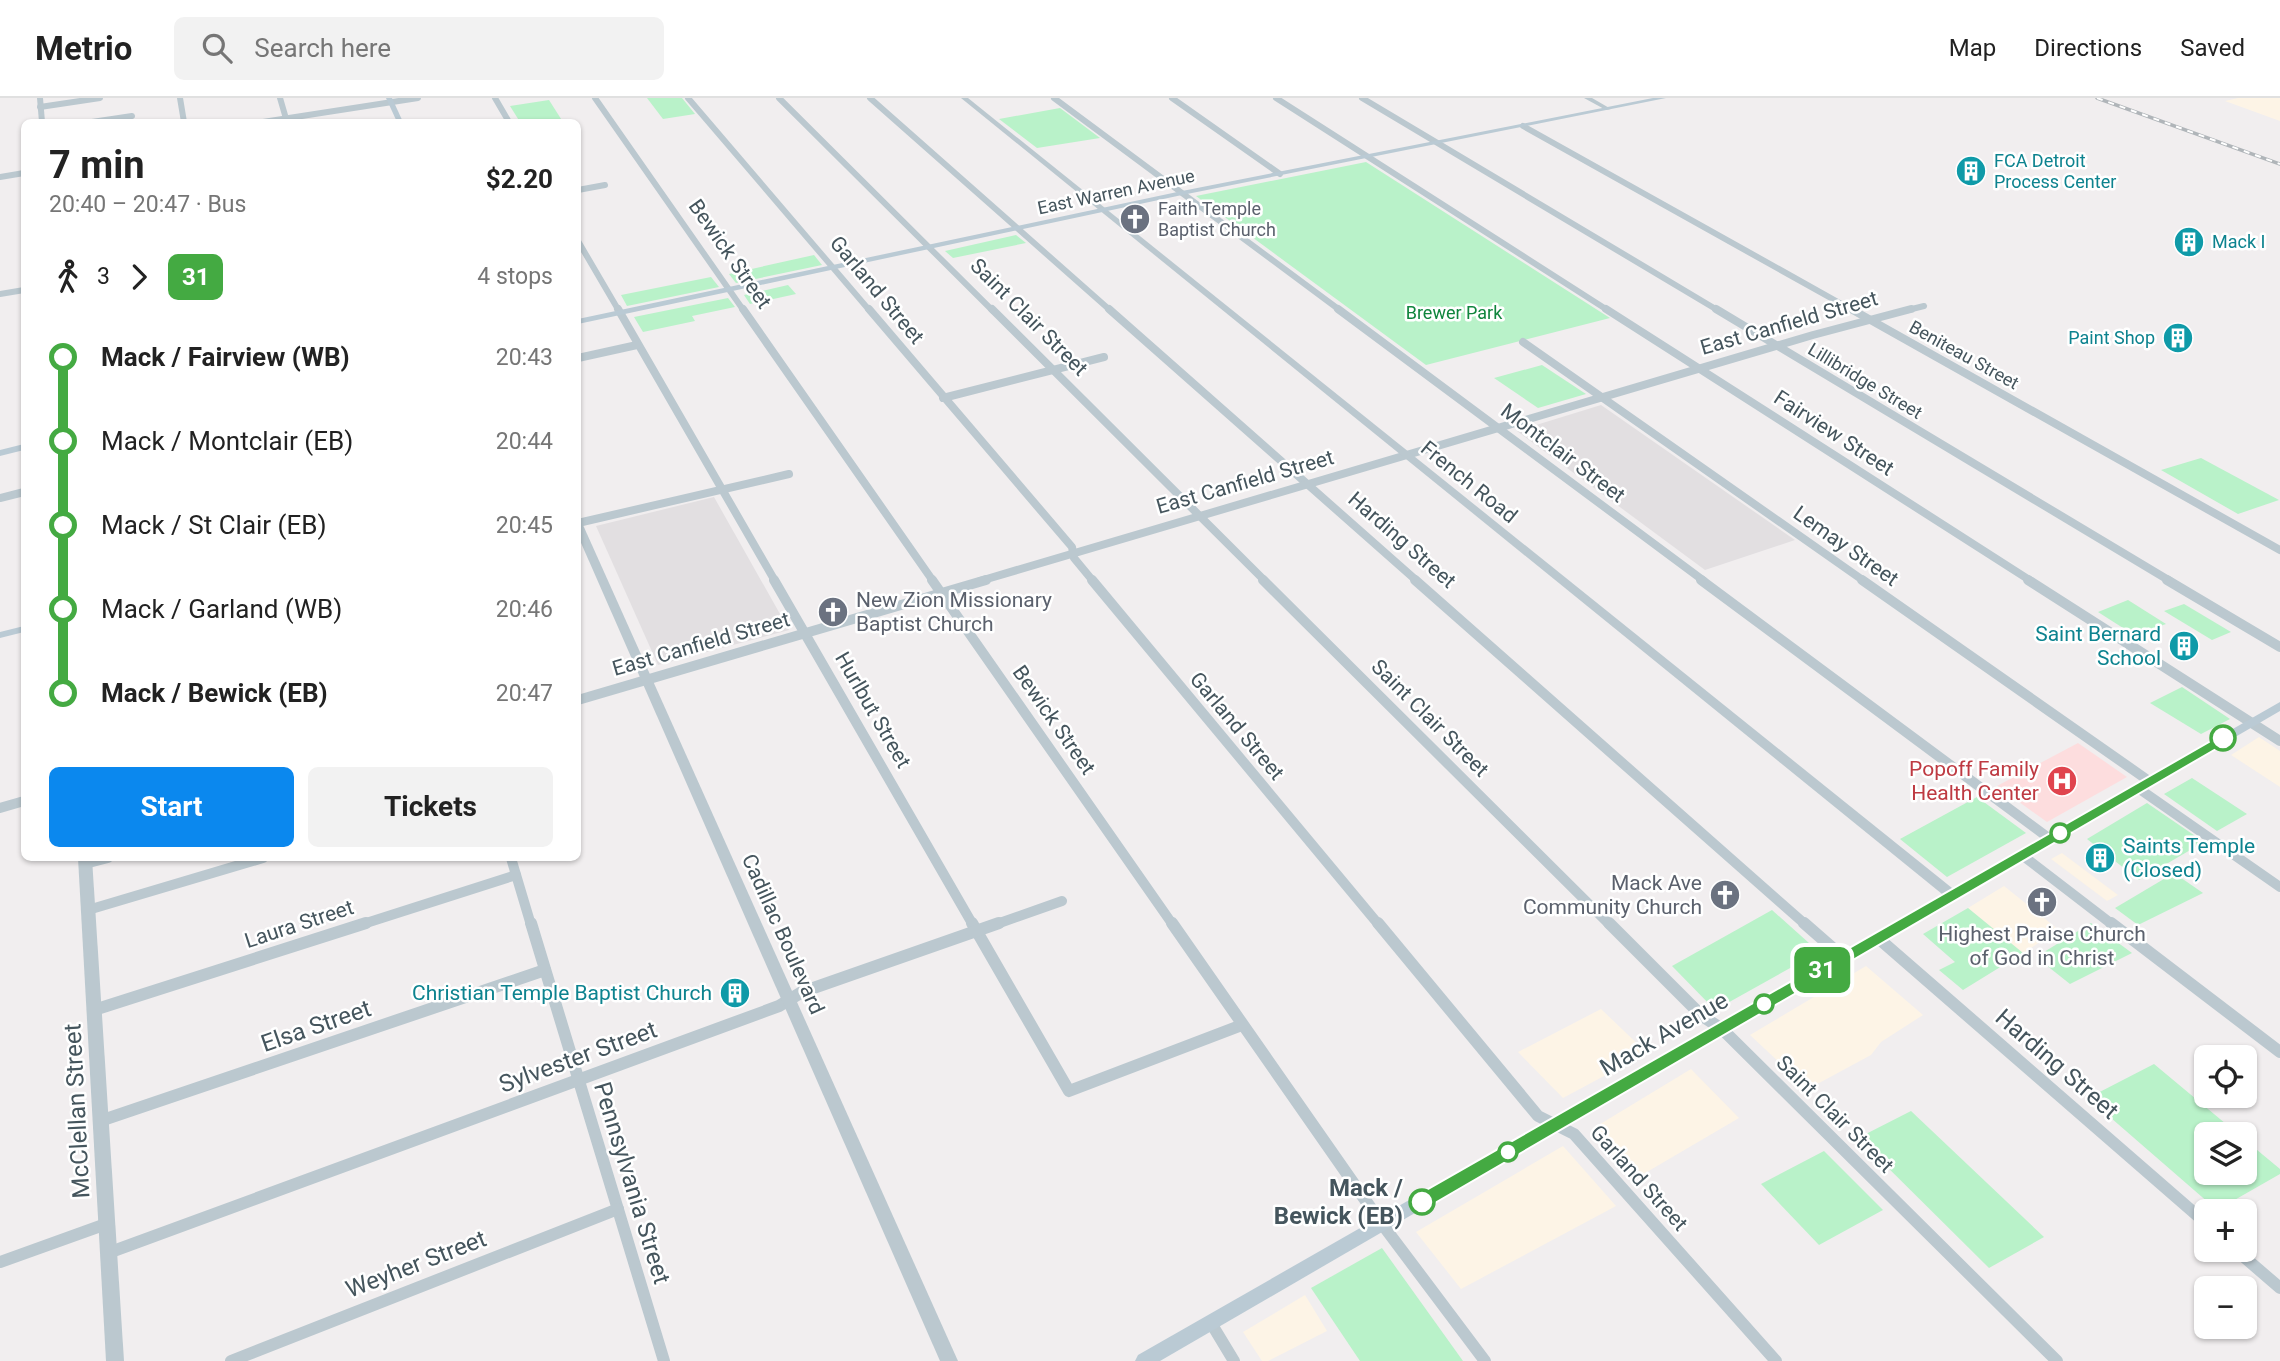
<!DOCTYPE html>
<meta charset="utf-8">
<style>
body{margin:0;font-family:Roboto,sans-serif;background:#f2f2f2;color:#222;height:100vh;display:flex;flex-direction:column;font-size:26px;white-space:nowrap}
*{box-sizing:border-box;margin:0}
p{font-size:23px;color:#767676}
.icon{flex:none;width:38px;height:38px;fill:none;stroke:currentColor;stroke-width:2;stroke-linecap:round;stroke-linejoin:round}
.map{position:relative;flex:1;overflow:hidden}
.panel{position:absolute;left:21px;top:21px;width:560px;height:742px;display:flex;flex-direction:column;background:#fff;border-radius:10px;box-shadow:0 2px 5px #0004}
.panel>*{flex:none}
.badge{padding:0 14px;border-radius:10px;font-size:24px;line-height:46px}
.controls{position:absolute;left:2194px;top:947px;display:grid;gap:14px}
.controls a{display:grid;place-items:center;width:63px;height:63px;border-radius:10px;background:#fff;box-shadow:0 2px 5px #0004;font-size:35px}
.map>.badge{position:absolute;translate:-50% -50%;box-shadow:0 0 0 4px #fff}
.legs{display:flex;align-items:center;gap:10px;height:77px;padding:0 28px;font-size:23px}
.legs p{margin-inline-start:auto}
.overview{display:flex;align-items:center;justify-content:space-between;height:119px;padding:0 28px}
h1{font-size:38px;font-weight:700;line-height:52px}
.primary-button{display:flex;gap:14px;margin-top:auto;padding:14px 28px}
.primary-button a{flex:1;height:80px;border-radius:10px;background:#0b88ee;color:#fff;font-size:28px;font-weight:700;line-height:80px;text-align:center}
.primary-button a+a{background:#f2f2f2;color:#222}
ul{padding:0 28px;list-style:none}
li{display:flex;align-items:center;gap:24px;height:84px;font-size:26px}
li i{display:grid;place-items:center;width:10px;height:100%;margin:0 9px;background:currentColor}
li i::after{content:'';width:18px;height:18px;margin:-9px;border:5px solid;border-radius:50%;background:#fff}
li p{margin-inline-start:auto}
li:first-child i{background:linear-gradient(#0000 50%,currentColor 0)}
li:last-child i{background:linear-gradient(currentColor 50%,#0000 0)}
header{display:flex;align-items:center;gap:42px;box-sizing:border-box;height:98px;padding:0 35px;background:#fff;border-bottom:2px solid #e0e0e0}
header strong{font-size:33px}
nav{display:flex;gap:38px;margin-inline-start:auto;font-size:24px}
.search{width:490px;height:63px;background:#f2f2f2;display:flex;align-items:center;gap:18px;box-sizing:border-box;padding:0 24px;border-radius:10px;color:#767676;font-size:26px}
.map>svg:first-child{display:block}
</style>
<header>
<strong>Metrio</strong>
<div class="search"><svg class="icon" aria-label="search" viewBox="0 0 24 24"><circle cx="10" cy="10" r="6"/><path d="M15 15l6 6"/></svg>Search here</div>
<nav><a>Map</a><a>Directions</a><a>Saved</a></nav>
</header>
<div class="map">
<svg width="2280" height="1263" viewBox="0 0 2280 1263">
<rect width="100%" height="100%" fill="#f1eeef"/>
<g fill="#fdf4e6">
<path d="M 2238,0 L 2280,0 L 2280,23 L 2225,3 Z"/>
<path d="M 2259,639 L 2280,653 L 2280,689 L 2231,657 Z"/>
<path d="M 2062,755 L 2118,797 L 2107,803 L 2051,761 Z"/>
<path d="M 2004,788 L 2059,832 L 2023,855 L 1968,810 Z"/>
<path d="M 1866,868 L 1923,917 L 1881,944 L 1871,957 L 1808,991 L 1750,937 Z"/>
<path d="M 1601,911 L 1647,955 L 1563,1000 L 1518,954 Z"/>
<path d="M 1691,971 L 1739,1020 L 1635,1081 L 1592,1031 Z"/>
<path d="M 1563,1048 L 1616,1108 L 1461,1191 L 1416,1134 Z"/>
<path d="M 1305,1197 L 1327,1233 L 1268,1263 L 1262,1263 L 1243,1234 Z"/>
</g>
<g fill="#e2dfe1">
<path d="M 1601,307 L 1795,442 L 1705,472 L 1517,333 Z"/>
<path d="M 714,399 L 789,532 L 658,567 L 596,428 Z"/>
</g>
<path fill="#fdddde" d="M 2078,645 L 2127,679 L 2047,724 L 1997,688 Z"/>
<g fill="#b9f2c9">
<path d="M 647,0 L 682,0 L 695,16 L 663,21 Z"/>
<path d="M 549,2 L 563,24 L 520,24 L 510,8 Z"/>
<path d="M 1060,10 L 1100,40 L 1037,50 L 999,21 Z"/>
<path d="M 1366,64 L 1610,220 L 1426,267 L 1196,98 Z"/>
<path d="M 1016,137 L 1026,145 L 953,160 L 945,153 Z"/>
<path d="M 814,157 L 822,167 L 736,185 L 729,176 Z"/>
<path d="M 711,179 L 719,189 L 627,208 L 621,197 Z"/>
<path d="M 788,187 L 796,196 L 750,206 L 744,197 Z"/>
<path d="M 728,200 L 735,209 L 692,218 L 695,223 L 643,234 L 634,219 Z"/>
<path d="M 1542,267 L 1586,296 L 1538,310 L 1494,280 Z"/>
<path d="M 2201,360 L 2279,402 L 2238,416 L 2161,372 Z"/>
<path d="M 2128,502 L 2166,526 L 2134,537 L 2098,514 Z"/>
<path d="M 2184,506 L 2231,534 L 2212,542 L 2164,513 Z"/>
<path d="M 2182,589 L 2230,621 L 2201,636 L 2150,605 Z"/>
<path d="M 2192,680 L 2247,716 L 2217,733 L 2164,696 Z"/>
<path d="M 1977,699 L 2026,735 L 1947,779 L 1900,741 Z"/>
<path d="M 2147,705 L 2204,744 L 2139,782 L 2087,741 Z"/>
<path d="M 2174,775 L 2203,795 L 2138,827 L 2115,810 Z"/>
<path d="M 1968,810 L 2023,855 L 1963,892 L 1939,872 L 1955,864 L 1923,836 Z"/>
<path d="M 1772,812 L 1819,854 L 1715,912 L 1672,868 Z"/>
<path d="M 2091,825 L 2132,855 L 2070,886 L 2036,859 Z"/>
<path d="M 2154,966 L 2238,1036 L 2207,1036 L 2207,1074 L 2245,1074 L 2245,1042 L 2280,1071 L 2280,1076 L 2217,1112 L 2088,1000 Z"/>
<path d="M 1911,1013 L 2044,1139 L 1989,1170 L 1858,1040 Z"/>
<path d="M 1824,1053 L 1883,1112 L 1819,1147 L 1761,1086 Z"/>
<path d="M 1382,1150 L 1463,1263 L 1360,1263 L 1311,1190 Z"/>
</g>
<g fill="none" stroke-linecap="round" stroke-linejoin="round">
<g stroke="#bbc8cf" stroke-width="6">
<path d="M 180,0 L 184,24"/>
<path d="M 280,0 L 287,24"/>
<path d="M 495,0 L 509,24"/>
<path d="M 595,0 L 744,213"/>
<path d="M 688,0 L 870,213"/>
<path d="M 779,0 L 993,213"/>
<path d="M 870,0 L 1111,213"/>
<path d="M 1054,0 L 1341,213"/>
<path d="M 1172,0 L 1280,76"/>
<path d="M 1276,0 L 1609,213"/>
<path d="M 1362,0 L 1719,213"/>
<path d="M 40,9 L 100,0"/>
<path d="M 92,24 L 132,18"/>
<path d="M 263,24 L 418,0"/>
<path d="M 1523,28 L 1854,213"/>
<path d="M 0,79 L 24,75"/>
<path d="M 578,92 L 605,87"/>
<path d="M 578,143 L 619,213"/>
<path d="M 0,196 L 24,192"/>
<path d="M 1904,213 L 1924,208"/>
</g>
<g stroke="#bbc8cf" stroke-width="8">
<path d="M 618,211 L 775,483"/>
<path d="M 743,211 L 933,483"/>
<path d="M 869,211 L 1072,449 L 1074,460 L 1093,483"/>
<path d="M 992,211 L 1265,483"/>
<path d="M 1109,211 L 1417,483"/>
<path d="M 1338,211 L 1704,483"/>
<path d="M 1606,211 L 2031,483"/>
<path d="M 1716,211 L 2170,483"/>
<path d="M 1851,211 L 2280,452"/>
<path d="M 1523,244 L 1864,483"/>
<path d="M 578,260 L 637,247"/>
<path d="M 943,300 L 1104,259"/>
<path d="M 0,400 L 24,394"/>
<path d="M 578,425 L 789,376"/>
<path d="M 980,483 L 1813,237 L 1911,211"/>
</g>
<g stroke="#bbc8cf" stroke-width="10">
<path d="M 774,482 L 973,827"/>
<path d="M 932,482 L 1173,827"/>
<path d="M 1092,482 L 1379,827"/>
<path d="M 1263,482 L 1610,827"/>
<path d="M 1415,482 L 1806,827"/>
<path d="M 1701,482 L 2050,741"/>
<path d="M 1862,482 L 2149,683"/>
<path d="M 2028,482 L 2280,643"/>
<path d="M 2167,482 L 2280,549"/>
<path d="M 578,602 L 986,482"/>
<path d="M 2138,690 L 2280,789"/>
<path d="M 0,710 L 24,703"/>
<path d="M 2022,757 L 2113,827"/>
<path d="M 511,760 L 531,827"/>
<path d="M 85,766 L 108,760"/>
<path d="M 88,812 L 263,760"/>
<path d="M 360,827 L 516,777"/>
<path d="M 994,827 L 1062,803"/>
</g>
<g stroke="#bbc8cf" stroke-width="12">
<path d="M 531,825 L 664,1263"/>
<path d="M 972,825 L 1069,993 L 1242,927"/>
<path d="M 1172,825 L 1382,1126 L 1485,1263"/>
<path d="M 1378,825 L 1538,1018 L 1574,1036 L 1776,1263"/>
<path d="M 1609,825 L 1702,918 L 1722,931 L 2057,1263"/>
<path d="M 1804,825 L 1844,860"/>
<path d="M 2111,825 L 2280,954"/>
<path d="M 1878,840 L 2207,1126"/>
<path d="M 94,912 L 366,825"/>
<path d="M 100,1023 L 545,872"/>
<path d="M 2236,1152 L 2280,1190"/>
<path d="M 108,1155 L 779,908 L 802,894 L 999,825"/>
<path d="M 0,1164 L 106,1126"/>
<path d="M 1211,1225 L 1234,1263"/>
<path d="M 231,1263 L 618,1111"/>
</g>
<g fill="#bbc8cf" fill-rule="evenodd">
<path d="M 37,0 L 43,0 L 45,24 L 39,24 Z"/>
<path d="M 961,0 L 968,0 L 1957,794 L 1959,797 L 1957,800 L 1947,800 Z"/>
<path d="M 1584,0 L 1592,0 L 1611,11 L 1606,12 Z"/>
<path d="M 578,424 L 583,427 L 958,1263 L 940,1263 L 578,438 Z"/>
<path d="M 78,760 L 92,760 L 124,1263 L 106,1263 Z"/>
</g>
<g fill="#bacad4" fill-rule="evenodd">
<path d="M 386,0 L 392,0 L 403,24 L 397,24 Z"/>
<path d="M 1653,0 L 1666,0 L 1182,97 L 578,226 L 578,221 L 1182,93 Z"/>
<path d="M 24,346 L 24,352 L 0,358 L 0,352 Z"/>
<path d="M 24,528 L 24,534 L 0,540 L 0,534 Z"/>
<path d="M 2280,604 L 2280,613 L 1160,1263 L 1135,1263 L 1138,1257 Z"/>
</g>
<g stroke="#b0b5b9" stroke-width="3.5">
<path id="rail" d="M 2097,0 L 2280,66"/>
</g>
<use href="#rail" stroke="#fff" stroke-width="2" stroke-dasharray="6" stroke-linecap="butt"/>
</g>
<path fill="#44aa42" stroke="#fff" stroke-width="2" d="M 2223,636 L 2228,637 L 2228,644 L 1428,1109 L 1416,1109 L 1413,1104 L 1416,1098 Z"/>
<defs>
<g id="building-disc" transform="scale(1.575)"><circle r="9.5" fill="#0f9aa8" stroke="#fff"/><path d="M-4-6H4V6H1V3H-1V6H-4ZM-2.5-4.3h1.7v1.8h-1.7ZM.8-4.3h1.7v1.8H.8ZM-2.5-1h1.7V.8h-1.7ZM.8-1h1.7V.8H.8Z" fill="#fff"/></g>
<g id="church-disc" transform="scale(1.575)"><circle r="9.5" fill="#6b7280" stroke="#fff"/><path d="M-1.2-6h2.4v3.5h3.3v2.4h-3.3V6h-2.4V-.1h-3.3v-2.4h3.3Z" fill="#fff"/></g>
<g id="hospital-disc" transform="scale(1.575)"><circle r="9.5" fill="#e0444e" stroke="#fff"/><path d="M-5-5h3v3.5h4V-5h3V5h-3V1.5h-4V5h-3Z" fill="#fff"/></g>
</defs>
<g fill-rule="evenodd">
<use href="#building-disc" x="1971" y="73"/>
<use href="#church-disc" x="1135" y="121"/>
<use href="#building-disc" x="2189" y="144"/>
<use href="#building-disc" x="2178" y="240"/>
<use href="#church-disc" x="833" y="514"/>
<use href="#building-disc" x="2184" y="548"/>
<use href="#hospital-disc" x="2062" y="683"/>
<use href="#building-disc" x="2100" y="760"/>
<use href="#church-disc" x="1725" y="797"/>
<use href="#church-disc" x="2042" y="804"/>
<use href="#building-disc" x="735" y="895"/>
</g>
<g fill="#fff" stroke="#44aa42" stroke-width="3.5">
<circle cx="2223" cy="640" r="12"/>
<circle cx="2060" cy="735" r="9"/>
<circle cx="1764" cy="906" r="9"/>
<circle cx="1508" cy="1054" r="9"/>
<circle cx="1422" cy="1104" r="12"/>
</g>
<g text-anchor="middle" stroke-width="5" stroke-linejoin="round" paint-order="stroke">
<g font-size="18" fill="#0d838f" stroke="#fff" text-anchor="start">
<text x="1994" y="69">FCA Detroit<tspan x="1994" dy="21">Process Center</tspan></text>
<text x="2212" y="150">Mack I</text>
<text x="2155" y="246" text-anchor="end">Paint Shop</text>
</g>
<g font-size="18" fill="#45555d" stroke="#fff">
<text transform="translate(1116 94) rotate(-12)" y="6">East Warren Avenue</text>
<text transform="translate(1964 257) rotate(29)" y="6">Beniteau Street</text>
<text transform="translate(1865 283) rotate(31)" y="6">Lillibridge Street</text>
</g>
<g font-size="18" fill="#5b616d" stroke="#fff" text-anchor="start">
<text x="1158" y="117">Faith Temple<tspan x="1158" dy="21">Baptist Church</tspan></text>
</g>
<g font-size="18" fill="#10853d" stroke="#fff">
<text x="1454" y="221">Brewer Park</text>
</g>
<g font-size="21" fill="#45555d" stroke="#fff">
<text transform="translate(730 156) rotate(55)" y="7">Bewick Street</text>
<text transform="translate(877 192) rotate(50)" y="7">Garland Street</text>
<text transform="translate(1029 219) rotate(45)" y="7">Saint Clair Street</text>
<text transform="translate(1789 225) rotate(-16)" y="7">East Canfield Street</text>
<text transform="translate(1834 335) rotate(33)" y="7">Fairview Street</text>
<text transform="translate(1563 355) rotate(37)" y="7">Montclair Street</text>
<text transform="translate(1245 384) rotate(-16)" y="7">East Canfield Street</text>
<text transform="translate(1469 384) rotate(39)" y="7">French Road</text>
<text transform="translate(1402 442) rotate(41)" y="7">Harding Street</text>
<text transform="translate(1846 448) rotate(35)" y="7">Lemay Street</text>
<text transform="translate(701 546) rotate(-16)" y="7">East Canfield Street</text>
<text transform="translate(873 612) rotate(60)" y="7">Hurlbut Street</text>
<text transform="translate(1430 620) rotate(45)" y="7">Saint Clair Street</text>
<text transform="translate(1054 622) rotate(55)" y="7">Bewick Street</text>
<text transform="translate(1237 628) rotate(50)" y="7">Garland Street</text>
<text transform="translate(299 826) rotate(-18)" y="7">Laura Street</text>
<text transform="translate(783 836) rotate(66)" y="7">Cadillac Boulevard</text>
<text transform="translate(1835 1016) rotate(45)" y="7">Saint Clair Street</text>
<text transform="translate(1639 1080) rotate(48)" y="7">Garland Street</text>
</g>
<g font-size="21" fill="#5b616d" stroke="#fff" text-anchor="start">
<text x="856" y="509">New Zion Missionary<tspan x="856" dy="24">Baptist Church</tspan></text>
<text x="1702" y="792" text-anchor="end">Mack Ave<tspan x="1702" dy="24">Community Church</tspan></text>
<text x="2042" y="843" text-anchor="middle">Highest Praise Church<tspan x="2042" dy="24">of God in Christ</tspan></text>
</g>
<g font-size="21" fill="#0d838f" stroke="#fff" text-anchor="end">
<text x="2161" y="543">Saint Bernard<tspan x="2161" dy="24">School</tspan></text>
<text x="2123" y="755" text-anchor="start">Saints Temple<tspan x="2123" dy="24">(Closed)</tspan></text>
<text x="712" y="902">Christian Temple Baptist Church</text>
</g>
<g font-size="21" fill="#be3a42" stroke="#fff" text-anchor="end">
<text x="2039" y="678">Popoff Family<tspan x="2039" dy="24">Health Center</tspan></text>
</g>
<g font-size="24" fill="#45555d" stroke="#fff">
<text transform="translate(316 928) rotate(-19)" y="8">Elsa Street</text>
<text transform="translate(1664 936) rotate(-30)" y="8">Mack Avenue</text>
<text transform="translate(578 959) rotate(-20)" y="8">Sylvester Street</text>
<text transform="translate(2057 966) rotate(41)" y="8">Harding Street</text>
<text transform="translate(77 1013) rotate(-93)" y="8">McClellan Street</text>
<text transform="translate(632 1085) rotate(73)" y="8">Pennsylvania Street</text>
<text transform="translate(416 1166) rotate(-21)" y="8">Weyher Street</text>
</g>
<g font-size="24" font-weight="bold" fill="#45555d" stroke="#fff" text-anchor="end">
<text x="1403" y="1098">Mack /<tspan x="1403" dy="28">Bewick (EB)</tspan></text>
</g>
</g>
</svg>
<div class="controls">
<a><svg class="icon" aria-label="locate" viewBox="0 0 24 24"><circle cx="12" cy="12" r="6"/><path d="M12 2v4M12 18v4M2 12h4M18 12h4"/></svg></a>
<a><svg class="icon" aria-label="layers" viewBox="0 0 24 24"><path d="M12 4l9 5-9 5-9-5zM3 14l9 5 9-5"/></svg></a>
<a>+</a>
<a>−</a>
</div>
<b class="badge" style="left:1822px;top:872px;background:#44aa42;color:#fff">31</b>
<section class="panel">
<div class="overview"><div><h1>7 min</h1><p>20:40 – 20:47 · Bus</p></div><b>$2.20</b></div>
<div class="legs"><svg class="icon" aria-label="walk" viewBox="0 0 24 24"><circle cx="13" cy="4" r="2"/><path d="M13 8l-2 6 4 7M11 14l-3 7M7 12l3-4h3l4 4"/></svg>3<svg class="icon" aria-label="forward" viewBox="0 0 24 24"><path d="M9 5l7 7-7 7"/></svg><b class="badge" style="background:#44aa42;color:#fff">31</b><p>4 stops</p></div>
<ul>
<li><i style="color:#44aa42"></i><b>Mack / Fairview (WB)</b><p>20:43</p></li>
<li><i style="color:#44aa42"></i><span>Mack / Montclair (EB)</span><p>20:44</p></li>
<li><i style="color:#44aa42"></i><span>Mack / St Clair (EB)</span><p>20:45</p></li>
<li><i style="color:#44aa42"></i><span>Mack / Garland (WB)</span><p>20:46</p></li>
<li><i style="color:#44aa42"></i><b>Mack / Bewick (EB)</b><p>20:47</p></li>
</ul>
<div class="primary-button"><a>Start</a><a>Tickets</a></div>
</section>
</div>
